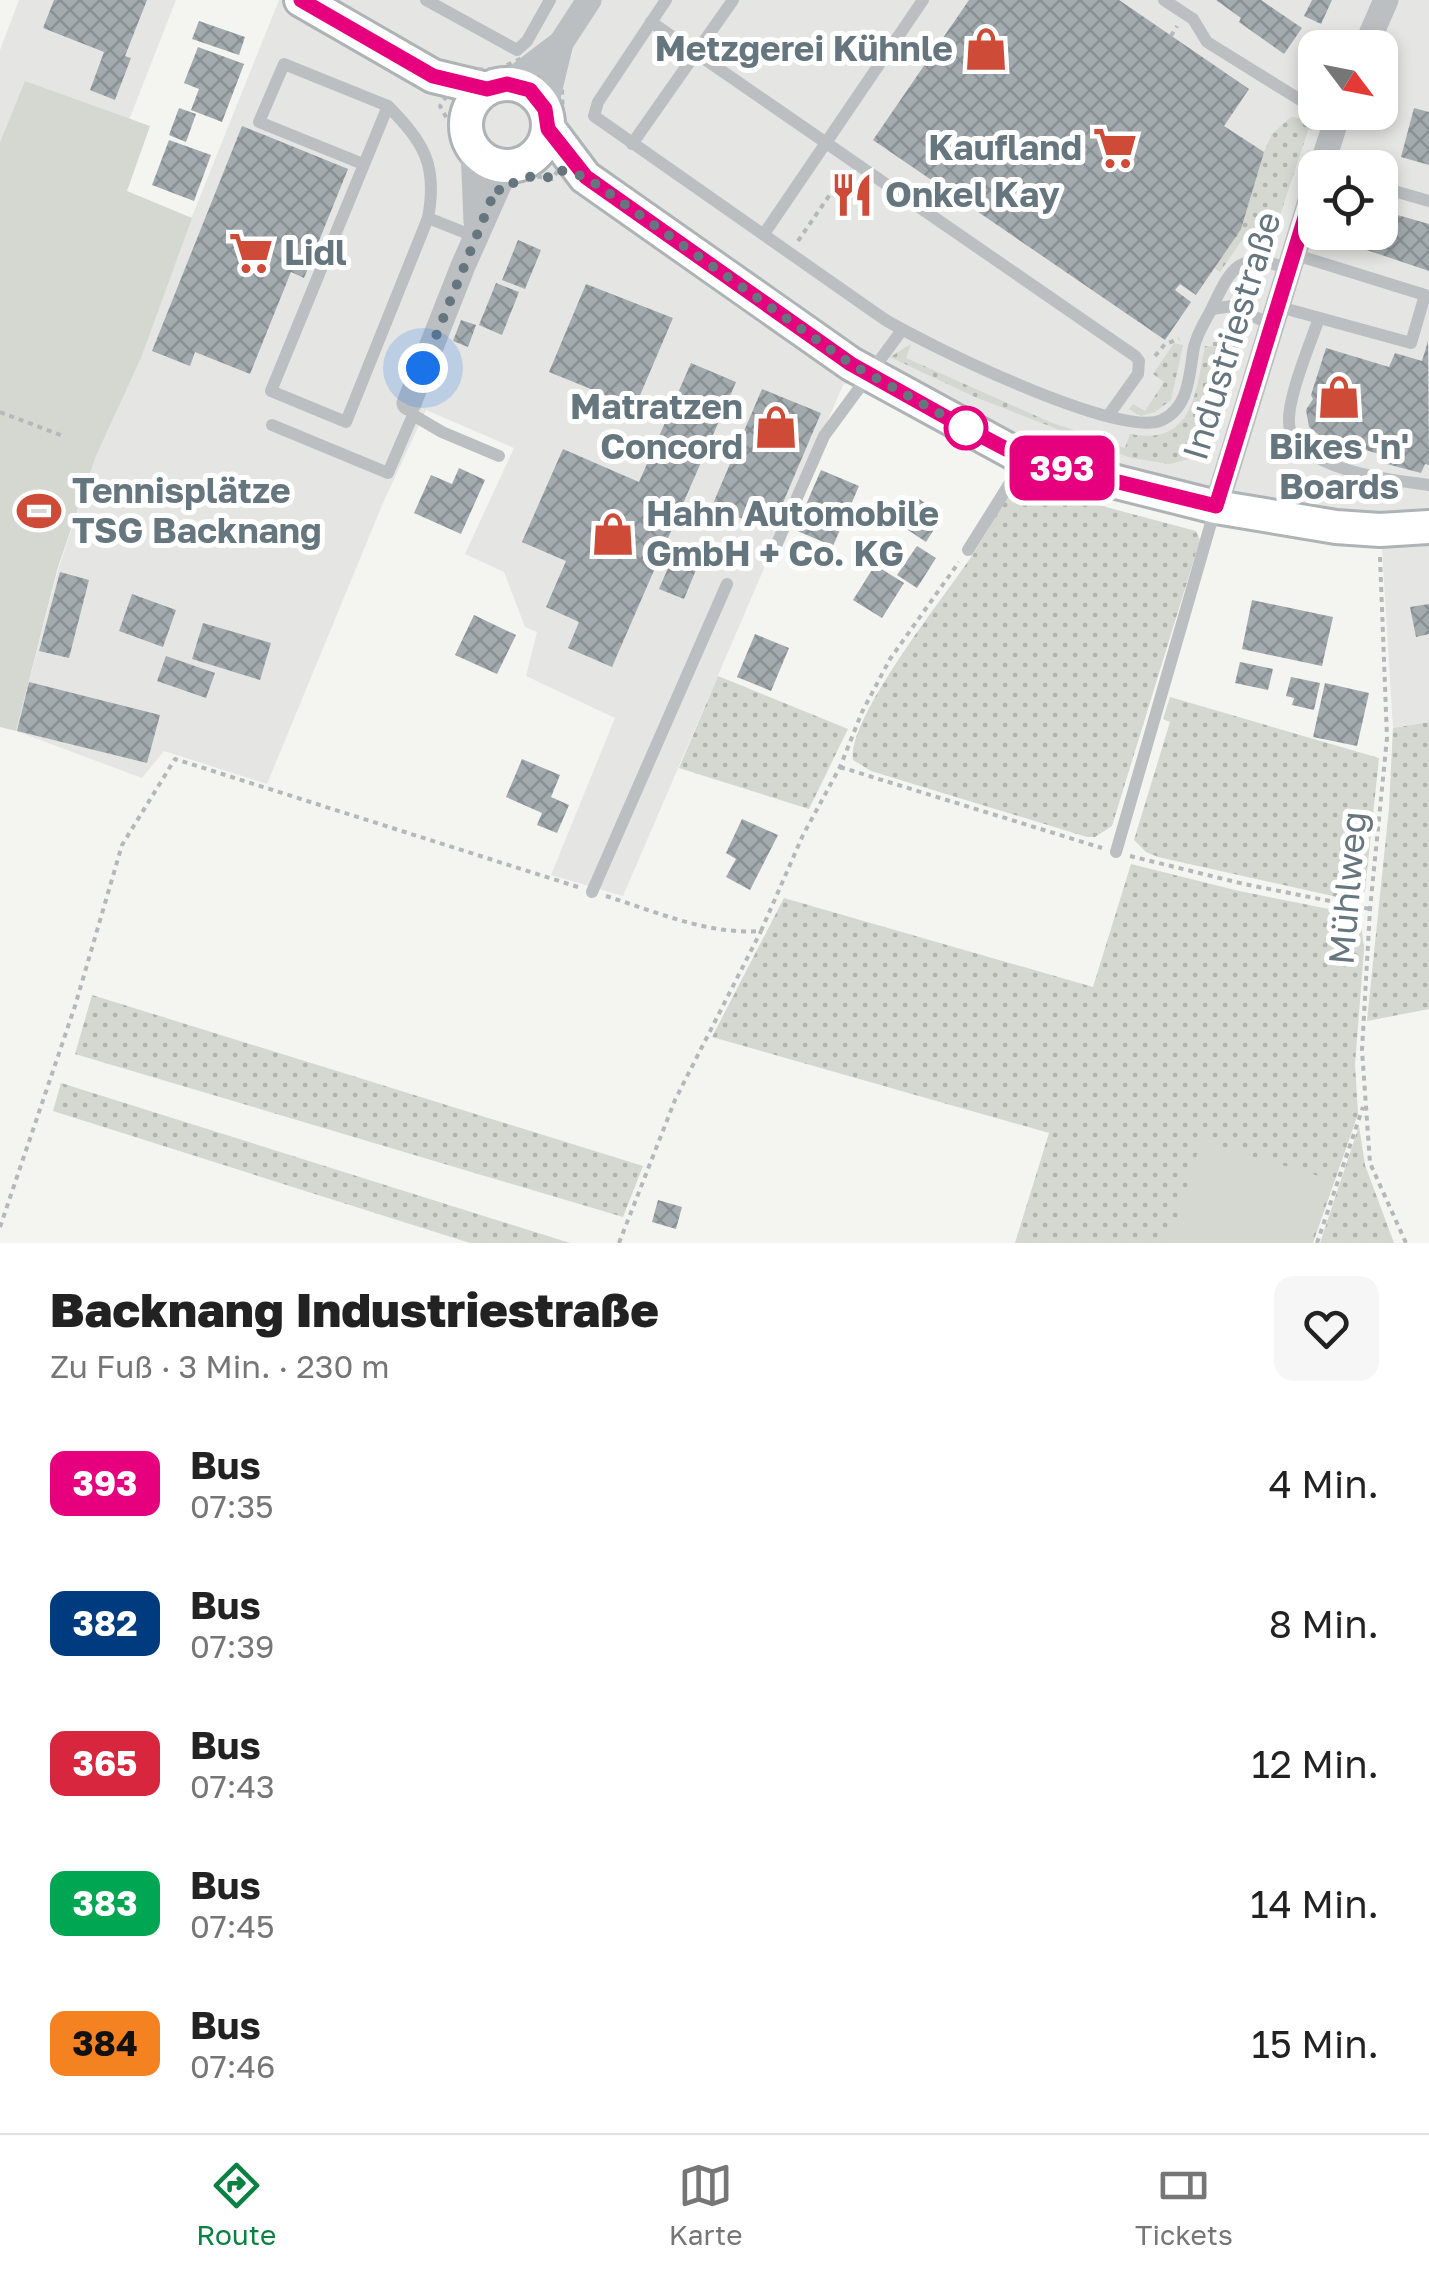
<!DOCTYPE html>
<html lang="de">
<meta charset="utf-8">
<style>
body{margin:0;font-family:"Golos Text",sans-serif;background:#f6f6f6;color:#222;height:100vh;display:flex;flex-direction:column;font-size:38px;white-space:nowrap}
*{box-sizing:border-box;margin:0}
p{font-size:32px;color:#767676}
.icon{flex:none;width:55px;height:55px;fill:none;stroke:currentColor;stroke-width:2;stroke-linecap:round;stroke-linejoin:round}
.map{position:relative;height:1243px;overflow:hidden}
.panel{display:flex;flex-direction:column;background:#fff;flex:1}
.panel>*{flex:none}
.badge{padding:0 20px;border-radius:15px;font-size:35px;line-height:65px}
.needle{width:65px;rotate:122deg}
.tools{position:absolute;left:1298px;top:30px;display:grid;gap:20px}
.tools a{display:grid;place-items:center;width:100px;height:100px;border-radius:20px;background:#fff;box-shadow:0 5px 15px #0003;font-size:50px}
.you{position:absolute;width:50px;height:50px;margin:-25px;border:8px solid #fff;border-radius:50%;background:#1a73e8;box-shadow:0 0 0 15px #1a73e833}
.map>.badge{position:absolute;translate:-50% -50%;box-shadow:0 0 0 5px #fff}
.round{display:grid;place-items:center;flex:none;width:105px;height:105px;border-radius:20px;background:#f6f6f6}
.headline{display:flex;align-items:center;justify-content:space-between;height:170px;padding:0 50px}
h1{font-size:48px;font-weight:800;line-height:75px}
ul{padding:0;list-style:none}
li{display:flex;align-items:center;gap:30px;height:140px;padding:0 50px}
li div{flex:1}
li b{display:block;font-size:38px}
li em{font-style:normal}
li .badge{min-width:110px;font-weight:700;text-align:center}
.dock{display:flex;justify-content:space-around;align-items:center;height:140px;border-top:2px solid #e0e0e0;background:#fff;font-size:28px;color:#767676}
.dock a{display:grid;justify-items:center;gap:5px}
.dock .selected{color:#0b8043}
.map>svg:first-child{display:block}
</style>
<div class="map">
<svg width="1429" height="1243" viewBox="0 0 1429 1243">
<defs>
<pattern id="grass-dots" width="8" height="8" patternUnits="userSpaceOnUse" patternTransform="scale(2.5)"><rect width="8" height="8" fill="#d4d8d0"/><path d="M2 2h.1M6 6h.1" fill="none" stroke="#b0b4ae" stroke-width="1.8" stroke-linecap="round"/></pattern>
<pattern id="building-cross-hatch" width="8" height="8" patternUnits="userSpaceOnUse" patternTransform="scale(2.5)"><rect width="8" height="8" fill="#a3abaf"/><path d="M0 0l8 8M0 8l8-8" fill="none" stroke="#899094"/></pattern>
</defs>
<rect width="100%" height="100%" fill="#f4f4f1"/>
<g fill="#e5e5e4" fill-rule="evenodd">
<path d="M 19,0 L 176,0 L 129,120 L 25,81 L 0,142 L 0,50 Z"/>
<path d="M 279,0 L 1429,0 L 1429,722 L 1393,728 L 1380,517 L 1230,496 L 1030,441 L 881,366 L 843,385 L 623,896 L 551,875 L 615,718 L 526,676 L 537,632 L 525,627 L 504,572 L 465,554 L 514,448 L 426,410 L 383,503 L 267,784 L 164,751 L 142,778 L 16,731 L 59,567 L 96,456 L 141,358 L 183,239 ZM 1315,48 L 1380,48 L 1380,112 L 1315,112 ZM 1315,168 L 1380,168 L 1380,232 L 1315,232 Z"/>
</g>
<g fill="url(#grass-dots)">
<path d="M 1291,117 L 1304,119 L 1309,128 L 1273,236 L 1261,242 L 1242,240 L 1220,272 L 1214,268 L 1264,152 L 1272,134 Z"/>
<path d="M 1174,343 L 1183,345 L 1171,400 L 1155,412 L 1141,416 L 1129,409 L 1133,404 L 1145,411 L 1164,382 L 1153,374 Z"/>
<path d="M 911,344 L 906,358 L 1050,422 L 1125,448 L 1130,434 C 1194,447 1196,390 1205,346 L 1238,348 L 1218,411 L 1203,445 L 1192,458 L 1170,464 L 1131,458 L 975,397 L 890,357 Z"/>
<path d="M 1018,477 L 1072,498 L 1196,531 L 1200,540 L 1112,826 L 1095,837 L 1087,837 L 871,771 L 853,760 C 847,718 945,596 971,557 C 988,531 1002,504 1018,477 Z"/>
<path d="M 718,676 L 848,729 L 809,809 L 679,768 Z"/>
<path d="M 1170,697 L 1379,758 L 1365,891 L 1346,899 L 1158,857 L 1146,852 L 1134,840 L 1170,722 L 1163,719 Z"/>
<path d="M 1429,722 L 1429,1009 L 1367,1021 L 1389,808 L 1393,728 Z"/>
<path d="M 1131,864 L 1239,891 L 1344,912 L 1361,921 L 1364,950 L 1355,1064 L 1358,1114 L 1313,1243 L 1015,1243 L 1049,1133 L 712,1037 L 784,898 L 1093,987 Z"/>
<path d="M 92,995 L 643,1166 L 623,1217 L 75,1054 Z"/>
<path d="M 61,1083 L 570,1243 L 470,1243 L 53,1111 Z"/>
<path d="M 1359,1126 L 1365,1165 L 1394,1243 L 1320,1243 Z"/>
</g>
<g fill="#d4d8d0">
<path d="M 25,81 L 150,126 L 127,191 L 192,218 L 141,358 L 96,456 L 58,567 L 16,731 L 0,727 L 0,142 Z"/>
<path d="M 1201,1141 L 1332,1180 L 1311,1243 L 1170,1243 Z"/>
</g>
<g fill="url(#building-cross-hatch)">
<path d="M 54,0 L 147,0 L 125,56 L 131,58 L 115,100 L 90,90 L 104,52 L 43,28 Z"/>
<path d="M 969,0 L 1119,0 L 1249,89 L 1224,126 L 1264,152 L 1241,229 L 1196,295 L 1180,284 L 1175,290 L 1191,302 L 1165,340 L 873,140 Z"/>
<path d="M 1216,0 L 1261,0 L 1302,28 L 1284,54 L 1239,22 L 1241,18 Z"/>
<path d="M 1312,0 L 1332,0 L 1321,24 L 1304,16 Z"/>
<path d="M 199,21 L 245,37 L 239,55 L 192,39 Z"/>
<path d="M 198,47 L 244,64 L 222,122 L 191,110 L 199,89 L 184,83 Z"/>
<path d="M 179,108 L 196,114 L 186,142 L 169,135 Z"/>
<path d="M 1414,108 L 1429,112 L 1429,165 L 1401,157 Z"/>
<path d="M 242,126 L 348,169 L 304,278 L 291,272 L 250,374 L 195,352 L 190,366 L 152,351 Z"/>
<path d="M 169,140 L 211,155 L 194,201 L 152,185 Z"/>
<path d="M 1380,210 L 1429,224 L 1429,271 L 1343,242 L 1344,232 L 1380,232 Z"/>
<path d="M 518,240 L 541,250 L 525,289 L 502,280 Z"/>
<path d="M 496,283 L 519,292 L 502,335 L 479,325 Z"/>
<path d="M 586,284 L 673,318 L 635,407 L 549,372 Z"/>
<path d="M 461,320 L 476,325 L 468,347 L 453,341 Z"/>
<path d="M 1428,341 L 1429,465 L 1425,464 L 1421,473 L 1383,463 L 1379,454 L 1336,441 L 1333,435 L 1319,435 L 1309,427 L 1306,410 L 1313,399 L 1311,395 L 1326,348 L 1389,367 L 1395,353 L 1422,361 Z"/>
<path d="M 691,363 L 736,382 L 612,667 L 568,648 L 579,622 L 546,607 L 566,561 L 522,542 L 563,449 L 639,482 Z"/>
<path d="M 762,389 L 821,413 L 771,531 L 712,506 Z"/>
<path d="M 459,468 L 485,480 L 461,534 L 414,513 L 431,475 L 452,484 Z"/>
<path d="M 821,470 L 859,486 L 833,546 L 795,530 Z"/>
<path d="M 919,499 L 943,515 L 926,542 L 902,526 Z"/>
<path d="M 917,546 L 936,558 L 917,588 L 897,575 Z"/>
<path d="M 674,554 L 698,565 L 684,599 L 659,589 Z"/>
<path d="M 875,565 L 904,583 L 882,618 L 853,600 Z"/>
<path d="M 60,572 L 89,580 L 69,658 L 39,651 Z"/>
<path d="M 132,594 L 176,610 L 163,647 L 119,631 Z"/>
<path d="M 1252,600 L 1333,617 L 1322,666 L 1242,649 Z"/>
<path d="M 1429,604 L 1429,634 L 1416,637 L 1410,607 Z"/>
<path d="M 474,615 L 516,635 L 497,674 L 455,655 Z"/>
<path d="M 203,623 L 271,643 L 260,680 L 192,659 Z"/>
<path d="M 755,634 L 789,648 L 771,691 L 737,677 Z"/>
<path d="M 166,656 L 215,673 L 206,698 L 157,681 Z"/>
<path d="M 1240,662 L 1273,669 L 1268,690 L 1235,683 Z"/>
<path d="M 1291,677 L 1320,683 L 1314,710 L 1292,705 L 1294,698 L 1286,696 Z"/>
<path d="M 29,682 L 160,715 L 147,763 L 17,731 Z"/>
<path d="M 1325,683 L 1369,693 L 1357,746 L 1313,737 Z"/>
<path d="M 522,759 L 560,775 L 551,797 L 569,805 L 557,833 L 537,825 L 542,813 L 506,797 Z"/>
<path d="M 742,819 L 778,835 L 750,890 L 726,877 L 736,859 L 726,853 Z"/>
<path d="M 658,1200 L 682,1207 L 676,1229 L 652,1222 Z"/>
</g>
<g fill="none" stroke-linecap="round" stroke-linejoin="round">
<g stroke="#aeb3b6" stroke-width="38">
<g id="secondary">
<path d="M 301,0 L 433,76 L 487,89"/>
<circle cx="507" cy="125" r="41"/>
<path d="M 549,129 L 585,177 L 851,364 L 1025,459 L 1216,507 L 1336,527 L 1380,530 L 1429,527"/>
</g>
</g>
<g stroke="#b5b8ba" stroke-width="4" stroke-dasharray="5 5" stroke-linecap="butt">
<path d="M 1171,36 L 1177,26"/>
<path d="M 525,57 L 553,77 L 562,89 L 563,119 L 576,145 L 552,179 C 532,174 517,177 502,192 L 487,185 L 469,184 L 454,131 L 440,106 L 464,70 L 498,69 Z"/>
<path d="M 798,241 L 844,174"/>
<path d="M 1213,344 L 1243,346"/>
<path d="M 1155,356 L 1165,344 L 1179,339"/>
<path d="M 0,412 L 63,436"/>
<path d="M 1380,557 L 1387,738 L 1370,909 L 1362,1050 L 1370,1163 L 1406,1243"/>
<path d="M 840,767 L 1102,848"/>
<path d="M 1130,856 L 1244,884 L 1370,909"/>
<path d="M 606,896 C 657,912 708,935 761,931 L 803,835 L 840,767 L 862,712 L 890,659 L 959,562"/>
<path d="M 0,1227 L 75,1006 L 122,845 L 175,759 L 578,887"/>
<path d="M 619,1243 L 675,1100 L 761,931"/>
<path d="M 1317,1243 L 1363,1107"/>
</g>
<g stroke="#bbbfc2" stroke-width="12">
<path d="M 426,0 L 517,50 L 527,41 L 550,0"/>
<path d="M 666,0 L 598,102 L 594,116 L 884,319 C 927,345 1121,440 1162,420 C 1190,407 1189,373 1194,347 C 1197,334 1204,323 1210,312 C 1230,271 1237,248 1288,269"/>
<path d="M 1164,0 L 1193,19 L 1207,42 L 1315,109"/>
<path d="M 651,22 L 1135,356 L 1139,361 L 1138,374 L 1108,416"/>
<path d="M 632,144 L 733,0"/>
<path d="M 363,164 L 259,122 L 284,64 L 388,106 L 271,391 L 346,422 L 428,218 C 438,165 424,143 388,106"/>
<path d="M 1380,187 L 1429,201"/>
<path d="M 428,218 L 476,237"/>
<path d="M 764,234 L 923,0"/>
<path d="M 1276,306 L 1411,343 L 1425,295 L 1293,254"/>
<path d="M 1212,309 L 1232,306 L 1270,324"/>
<path d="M 1319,318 C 1311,342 1283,407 1290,429 C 1304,471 1392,480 1429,485"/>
<path d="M 413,415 L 442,432 L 499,456"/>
<path d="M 272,425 L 388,473 L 413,415 L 409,403"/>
<path d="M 968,550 L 1025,459"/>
<path d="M 772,555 L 824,436 L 902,330"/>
<path d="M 1116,852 L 1215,509"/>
<path d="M 592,892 L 727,584"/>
</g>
<g stroke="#bbbfc2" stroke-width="25">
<path d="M 1365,48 L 1386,0"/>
<path d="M 507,84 L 561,43"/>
<path d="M 545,109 L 561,43 L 589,0"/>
<path d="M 473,148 L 476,222"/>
<path d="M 1321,168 L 1339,112"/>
<path d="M 409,403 L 463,266 L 507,167"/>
<path d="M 1216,507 L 1315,185"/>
</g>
<use href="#secondary" stroke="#fff" stroke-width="32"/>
</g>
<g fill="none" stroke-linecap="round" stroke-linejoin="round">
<g stroke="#fff" stroke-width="22">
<path id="line" d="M 301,0 L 433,76 L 487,89 L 507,84 L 530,90 L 545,109 L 548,129 L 586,177 L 851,364 L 951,420 L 1025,459 L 1216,506 L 1315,185"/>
</g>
<use href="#line" stroke="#e6007e" stroke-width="15"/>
<path stroke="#66767e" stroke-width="10" stroke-dasharray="0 18" d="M 423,368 L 496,188 L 502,192 C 517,177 532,174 552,178 L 559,170 L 586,177 L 851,364 L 966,428"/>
</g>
<defs>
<g id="shop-bare" transform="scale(3.45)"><path d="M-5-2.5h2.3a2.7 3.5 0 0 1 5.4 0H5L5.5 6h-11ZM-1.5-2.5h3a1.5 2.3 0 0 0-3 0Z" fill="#ce4b37" stroke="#fff" stroke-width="2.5" paint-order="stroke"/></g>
<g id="supermarket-bare" transform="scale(3.45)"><path d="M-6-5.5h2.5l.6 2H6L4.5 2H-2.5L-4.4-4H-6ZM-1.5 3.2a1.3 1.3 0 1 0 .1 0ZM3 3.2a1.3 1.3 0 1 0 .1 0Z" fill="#ce4b37" stroke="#fff" stroke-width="2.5" paint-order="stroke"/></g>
<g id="restaurant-bare" transform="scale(3.45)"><path d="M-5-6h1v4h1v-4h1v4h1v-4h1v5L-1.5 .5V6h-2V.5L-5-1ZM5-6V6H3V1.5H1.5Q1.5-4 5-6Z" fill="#ce4b37" stroke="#fff" stroke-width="2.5" paint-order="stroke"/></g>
<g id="stadium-bare" transform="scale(3.45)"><path d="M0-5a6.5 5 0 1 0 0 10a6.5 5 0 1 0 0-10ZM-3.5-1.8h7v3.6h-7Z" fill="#ce4b37" stroke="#fff" stroke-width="2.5" paint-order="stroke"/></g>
</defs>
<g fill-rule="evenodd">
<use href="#shop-bare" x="986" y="49"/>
<use href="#supermarket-bare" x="1115" y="148"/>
<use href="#restaurant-bare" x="852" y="195"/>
<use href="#supermarket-bare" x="251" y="253"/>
<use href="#shop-bare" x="1339" y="397"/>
<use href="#shop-bare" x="776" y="427"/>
<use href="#stadium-bare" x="39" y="511"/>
<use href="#shop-bare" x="613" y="534"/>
</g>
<circle fill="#fff" stroke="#e6007e" stroke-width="5" cx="966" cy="428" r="20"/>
<g text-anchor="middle" stroke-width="10" stroke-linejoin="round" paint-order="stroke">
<g font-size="35" font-weight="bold" fill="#66767e" stroke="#fff" text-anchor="start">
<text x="953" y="61" text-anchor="end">Metzgerei Kühnle</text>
<text x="1082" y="160" text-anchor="end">Kaufland</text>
<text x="885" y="207">Onkel Kay</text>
<text x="284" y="265">Lidl</text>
<text x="743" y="419" text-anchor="end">Matratzen<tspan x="743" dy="40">Concord</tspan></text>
<text x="1339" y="459" text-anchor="middle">Bikes 'n'<tspan x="1339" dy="40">Boards</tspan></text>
<text x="72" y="503">Tennisplätze<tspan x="72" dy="40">TSG Backnang</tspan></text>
<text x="646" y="526">Hahn Automobile<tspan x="646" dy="40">GmbH + Co. KG</tspan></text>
</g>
<g font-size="35" fill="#66767e" stroke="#fff">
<text transform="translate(1232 336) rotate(-73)" y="12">Industriestraße</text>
<text transform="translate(1348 888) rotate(-85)" y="12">Mühlweg</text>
</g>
</g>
</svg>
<div class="tools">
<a><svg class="needle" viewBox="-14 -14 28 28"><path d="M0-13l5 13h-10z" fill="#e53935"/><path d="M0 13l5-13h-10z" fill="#767676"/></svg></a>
<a><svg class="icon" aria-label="locate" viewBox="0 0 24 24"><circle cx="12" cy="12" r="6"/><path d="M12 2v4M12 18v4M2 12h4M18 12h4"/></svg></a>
</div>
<div class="you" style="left:423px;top:368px"></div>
<b class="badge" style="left:1062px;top:468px;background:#e6007e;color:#fff">393</b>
</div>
<section class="panel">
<div class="headline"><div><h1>Backnang Industriestraße</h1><p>Zu Fuß · 3 Min. · 230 m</p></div><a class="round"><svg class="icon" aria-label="heart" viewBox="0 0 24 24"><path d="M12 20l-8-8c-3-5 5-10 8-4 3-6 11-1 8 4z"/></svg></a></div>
<ul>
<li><span class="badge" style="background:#e6007e;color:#fff">393</span><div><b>Bus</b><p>07:35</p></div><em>4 Min.</em></li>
<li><span class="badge" style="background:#003b80;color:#fff">382</span><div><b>Bus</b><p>07:39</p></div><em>8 Min.</em></li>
<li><span class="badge" style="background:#d7263d;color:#fff">365</span><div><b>Bus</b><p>07:43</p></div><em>12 Min.</em></li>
<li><span class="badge" style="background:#00a651;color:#fff">383</span><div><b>Bus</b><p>07:45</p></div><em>14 Min.</em></li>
<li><span class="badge" style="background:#f58220;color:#111">384</span><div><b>Bus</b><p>07:46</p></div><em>15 Min.</em></li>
</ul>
</section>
<nav class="dock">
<a class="selected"><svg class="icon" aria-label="directions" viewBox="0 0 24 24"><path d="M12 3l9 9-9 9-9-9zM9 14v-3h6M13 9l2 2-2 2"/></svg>Route</a>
<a><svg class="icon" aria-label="map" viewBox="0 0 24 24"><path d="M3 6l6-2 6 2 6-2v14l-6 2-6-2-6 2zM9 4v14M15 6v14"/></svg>Karte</a>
<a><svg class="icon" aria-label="tickets" viewBox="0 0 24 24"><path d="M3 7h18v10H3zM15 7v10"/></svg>Tickets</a>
</nav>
